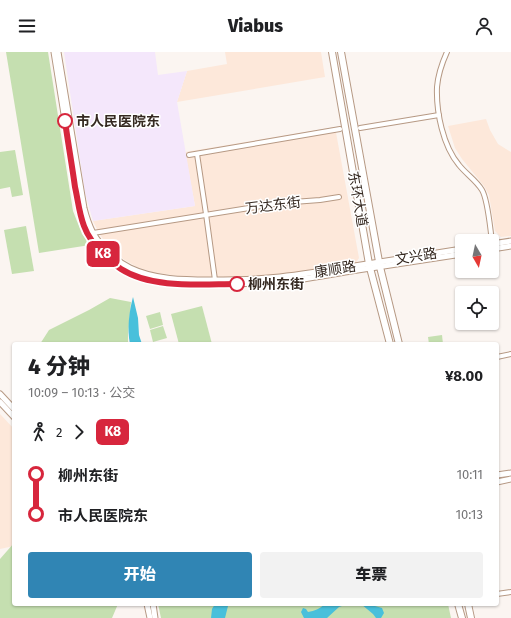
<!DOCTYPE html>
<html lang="zh">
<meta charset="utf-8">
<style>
body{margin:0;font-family:"Fira Sans","Noto Sans SC",sans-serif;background:#f2f2f2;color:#202124;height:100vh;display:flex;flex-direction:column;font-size:15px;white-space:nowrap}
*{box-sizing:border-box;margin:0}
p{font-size:13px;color:#757577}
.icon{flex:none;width:22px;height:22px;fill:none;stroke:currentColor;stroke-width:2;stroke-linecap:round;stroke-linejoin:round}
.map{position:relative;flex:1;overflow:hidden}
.drawer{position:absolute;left:12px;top:290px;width:487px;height:264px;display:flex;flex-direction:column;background:#fff;border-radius:4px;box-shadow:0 1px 3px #0004}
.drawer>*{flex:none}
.badge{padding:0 8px;border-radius:6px;font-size:14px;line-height:26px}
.needle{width:26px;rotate:171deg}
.fabs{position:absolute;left:455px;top:182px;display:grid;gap:8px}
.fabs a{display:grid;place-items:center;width:44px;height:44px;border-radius:4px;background:#fff;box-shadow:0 1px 3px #0004;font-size:20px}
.map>.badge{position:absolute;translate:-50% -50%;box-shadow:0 0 0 2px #fff}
.legs{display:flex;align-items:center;gap:6px;height:44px;padding:0 16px;font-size:13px}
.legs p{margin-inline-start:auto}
.headline{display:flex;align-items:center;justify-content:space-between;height:68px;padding:0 16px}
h1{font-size:22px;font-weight:800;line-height:30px}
.button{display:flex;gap:8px;margin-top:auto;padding:8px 16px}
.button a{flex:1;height:46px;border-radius:4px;background:#3085b4;color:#fff;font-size:16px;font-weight:800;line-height:46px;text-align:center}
.button a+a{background:#f2f2f2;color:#202124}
ul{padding:0 16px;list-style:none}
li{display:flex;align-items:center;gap:14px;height:40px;font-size:15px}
li i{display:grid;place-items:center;width:6px;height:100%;margin:0 5px;background:currentColor}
li i::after{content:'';width:10px;height:10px;margin:-5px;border:3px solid;border-radius:50%;background:#fff}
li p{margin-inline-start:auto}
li:first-child i{background:linear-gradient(#0000 50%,currentColor 0)}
li:last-child i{background:linear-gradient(currentColor 50%,#0000 0)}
header{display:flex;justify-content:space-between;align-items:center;height:52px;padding:0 16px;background:#fff;font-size:18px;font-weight:800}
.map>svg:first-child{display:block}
</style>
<header><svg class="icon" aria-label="menu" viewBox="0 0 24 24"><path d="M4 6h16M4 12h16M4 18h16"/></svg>Viabus<svg class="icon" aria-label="person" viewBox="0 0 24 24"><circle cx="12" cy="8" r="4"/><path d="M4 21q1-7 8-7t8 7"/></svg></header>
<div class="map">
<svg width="511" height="566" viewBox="0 0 511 566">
<rect width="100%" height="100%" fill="#fbf5f1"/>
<g fill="#fde8da">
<path d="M 225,0 L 321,0 L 325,25 L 177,50 L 187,19 L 227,12 Z"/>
<path d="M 486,67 L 490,78 L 498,92 L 511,100 L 511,184 L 501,185 L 495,179 L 489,143 L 484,134 L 462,107 L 455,96 L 448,74 Z"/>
<path d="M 335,75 L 359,206 L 355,212 L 274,224 L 250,225 L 202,225 L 178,224 L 152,220 L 137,215 L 123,207 L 106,191 L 100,183 L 93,169 L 195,154 L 185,100 Z"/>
<path d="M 0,362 L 14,377 L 14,494 L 0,497 Z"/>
</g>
<path fill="#f4e7fb" d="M 64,0 L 155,0 L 158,23 L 187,19 L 177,50 L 195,154 L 93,169 L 85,141 Z"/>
<g fill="#c5dfb0">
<path d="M 6,0 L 48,0 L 73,159 L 82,182 L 90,193 L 39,201 Z"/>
<path d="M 15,98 L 23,143 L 12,145 L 10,135 L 0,137 L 0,100 Z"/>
<path d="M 26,174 L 34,219 L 12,222 L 4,178 Z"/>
<path d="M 110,246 L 131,250 L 128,282 L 128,292 L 40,292 L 49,278 L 89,258 Z"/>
<path d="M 202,254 L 212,292 L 179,292 L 171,262 Z"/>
<path d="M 160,260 L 163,273 L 150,277 L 146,264 Z"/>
<path d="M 163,274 L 167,286 L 153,290 L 150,278 Z"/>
<path d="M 442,283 L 443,292 L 429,292 L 428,285 Z"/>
<path d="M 14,491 L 14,552 L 118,552 L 112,566 L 0,566 L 0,507 Z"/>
<path d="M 158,552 L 448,552 L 451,566 L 161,566 Z"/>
</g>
<g fill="#48c0db">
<path d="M 133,245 L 138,266 L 139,283 L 142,292 L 130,292 C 127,277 129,260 133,245 Z"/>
<path d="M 215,552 L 233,552 L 228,554 L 225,566 L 211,566 L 212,557 Z"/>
<path d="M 325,552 L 348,552 L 339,555 L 327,566 L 304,566 L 301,560 L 303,556 L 306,557 L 308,560 C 315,559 319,557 325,552 Z"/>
<path d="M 361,552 L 373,552 L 375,554 L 382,556 L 384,561 L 381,566 L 376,566 L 373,562 Z"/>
</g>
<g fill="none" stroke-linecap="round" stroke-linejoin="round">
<g stroke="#b69984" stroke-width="6">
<g id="minor">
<path d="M 447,0 C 442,11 438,23 437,35 C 436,60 443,94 459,113 C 466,122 476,128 482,138 C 488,148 490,176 492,189"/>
<path d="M 360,76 L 439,63"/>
<path d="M 197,102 L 206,162 L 215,228"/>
<path d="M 189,103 L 340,77"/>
<path d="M 93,181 L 280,151 L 320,148 L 339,145"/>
<path d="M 497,305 L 511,302"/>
<path d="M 497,542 L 511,540"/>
</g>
</g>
<g stroke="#b69984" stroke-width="7">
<g id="major">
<path d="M 54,0 L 78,149 C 82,173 89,188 106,205 C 111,210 117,215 123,218 C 150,233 182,232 212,232 C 229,232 246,232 264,231 C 293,230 322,224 351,219 C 388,213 425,208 462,202"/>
<path d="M 58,0 L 84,156 C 86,164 89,173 93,181 C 101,195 116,209 130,216 C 155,228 184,228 210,228 C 229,228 249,228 268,226 C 295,224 322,219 348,215 C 386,209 424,203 462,197"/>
<path d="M 492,192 L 511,189"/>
<path d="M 492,197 L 511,194"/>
<path d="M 0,342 L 14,357"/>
<path d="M 0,350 L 14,365"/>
<path d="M 497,423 L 511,421"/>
<path d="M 497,430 L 511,427"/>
<path d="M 147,552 L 150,566"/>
<path d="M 153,552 L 155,566"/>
</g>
</g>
<g stroke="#b69984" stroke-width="8">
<g id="highway">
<path d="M 332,0 L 369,212 L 390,292"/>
<path d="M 341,0 L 380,215 L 399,292"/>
<path d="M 458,552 L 462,566"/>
<path d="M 468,552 L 471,566"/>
</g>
</g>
<use href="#minor" stroke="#fff" stroke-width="4"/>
<use href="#major" stroke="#fff" stroke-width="5"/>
<use href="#highway" stroke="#fff" stroke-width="6"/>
</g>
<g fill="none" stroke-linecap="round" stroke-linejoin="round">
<g stroke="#fff" stroke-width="9">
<path id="line-1" d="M 65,69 C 68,91 72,113 75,135 C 78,148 79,161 84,174 C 88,185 96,195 104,203 C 110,208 115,213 121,217 C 152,237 201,232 237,232"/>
</g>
<use href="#line-1" stroke="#d7263d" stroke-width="6"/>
</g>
<g fill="#fff" stroke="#d7263d" stroke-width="2">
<circle cx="65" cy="69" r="7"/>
<circle cx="237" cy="232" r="7"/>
</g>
<g text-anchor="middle" stroke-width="3" stroke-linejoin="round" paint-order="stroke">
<g font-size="14" font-weight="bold" fill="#352921" stroke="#fff" text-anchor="start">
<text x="76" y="74">市人民医院东</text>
<text x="248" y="237">柳州东街</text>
</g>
<g font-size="14" fill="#352921" stroke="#fff">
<text transform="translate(358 147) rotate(80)" y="5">东环大道</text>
<text transform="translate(273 153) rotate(-7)" y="5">万达东街</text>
<text transform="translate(416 204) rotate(-9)" y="5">文兴路</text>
<text transform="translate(335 217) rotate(-9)" y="5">康顺路</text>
</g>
</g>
</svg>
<div class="fabs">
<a><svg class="needle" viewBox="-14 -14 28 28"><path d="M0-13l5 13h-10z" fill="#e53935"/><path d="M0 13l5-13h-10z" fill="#757577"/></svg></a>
<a><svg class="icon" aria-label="locate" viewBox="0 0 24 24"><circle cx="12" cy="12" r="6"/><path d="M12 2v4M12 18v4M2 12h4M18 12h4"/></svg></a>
</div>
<b class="badge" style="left:103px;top:202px;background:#d7263d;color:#fff">K8</b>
<section class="drawer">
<div class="headline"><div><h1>4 分钟</h1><p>10:09 – 10:13 · 公交</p></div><b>¥8.00</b></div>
<div class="legs"><svg class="icon" aria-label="walk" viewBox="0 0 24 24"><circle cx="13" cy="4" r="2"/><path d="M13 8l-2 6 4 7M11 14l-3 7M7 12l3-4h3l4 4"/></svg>2<svg class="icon" aria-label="forward" viewBox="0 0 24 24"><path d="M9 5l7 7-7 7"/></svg><b class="badge" style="background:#d7263d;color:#fff">K8</b></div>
<ul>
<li><i style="color:#d7263d"></i><b>柳州东街</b><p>10:11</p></li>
<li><i style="color:#d7263d"></i><b>市人民医院东</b><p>10:13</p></li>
</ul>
<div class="button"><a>开始</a><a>车票</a></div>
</section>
</div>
